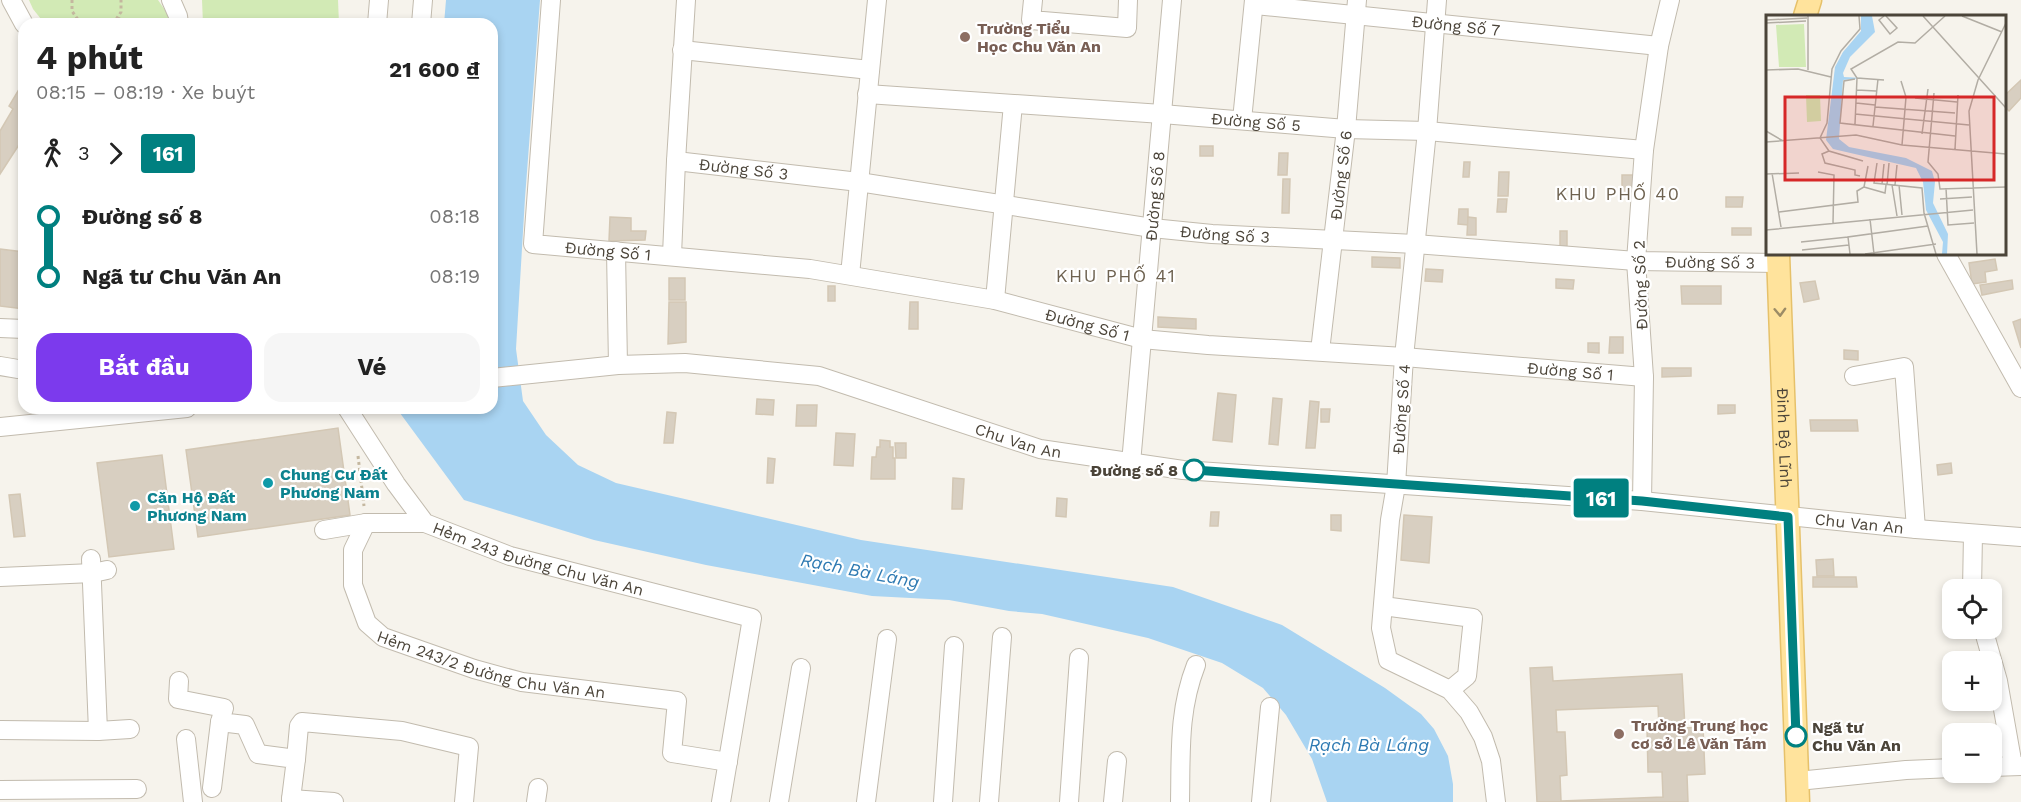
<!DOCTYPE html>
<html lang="vi">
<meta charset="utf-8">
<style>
body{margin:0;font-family:"Work Sans",sans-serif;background:#f6f6f6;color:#222;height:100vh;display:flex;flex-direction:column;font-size:22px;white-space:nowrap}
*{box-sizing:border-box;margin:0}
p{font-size:20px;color:#767676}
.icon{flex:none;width:33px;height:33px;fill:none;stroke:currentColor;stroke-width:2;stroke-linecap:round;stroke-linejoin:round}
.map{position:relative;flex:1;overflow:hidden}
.details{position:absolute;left:18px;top:18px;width:480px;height:396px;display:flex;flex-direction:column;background:#fff;border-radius:18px;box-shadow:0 3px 9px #0003}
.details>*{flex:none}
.badge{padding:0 12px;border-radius:4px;font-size:21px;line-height:39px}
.tools{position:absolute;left:1942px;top:579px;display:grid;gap:12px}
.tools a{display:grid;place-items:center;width:60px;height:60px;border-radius:12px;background:#fff;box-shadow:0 3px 9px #0003;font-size:30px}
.map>.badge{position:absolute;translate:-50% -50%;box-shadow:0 0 0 3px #fff}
.legs{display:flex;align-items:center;gap:9px;height:66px;padding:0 18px;font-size:20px}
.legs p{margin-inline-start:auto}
.head{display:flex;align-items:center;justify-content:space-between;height:102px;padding:0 18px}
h1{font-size:33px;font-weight:700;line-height:45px}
.button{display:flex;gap:12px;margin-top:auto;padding:12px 18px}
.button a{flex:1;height:69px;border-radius:18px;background:#7c3aed;color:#fff;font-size:24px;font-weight:700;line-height:69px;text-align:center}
.button a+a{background:#f6f6f6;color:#222}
ul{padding:0 18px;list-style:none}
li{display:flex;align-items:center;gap:21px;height:60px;font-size:22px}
li i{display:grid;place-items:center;width:9px;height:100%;margin:0 8px;background:currentColor}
li i::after{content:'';width:15px;height:15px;margin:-8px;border:4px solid;border-radius:50%;background:#fff}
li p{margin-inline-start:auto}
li:first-child i{background:linear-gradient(#0000 50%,currentColor 0)}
li:last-child i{background:linear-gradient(currentColor 50%,#0000 0)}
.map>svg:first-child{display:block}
</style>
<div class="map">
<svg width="2021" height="802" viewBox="0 0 2021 802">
<rect width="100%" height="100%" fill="#f6f3ec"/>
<g fill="#d2eab5">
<path d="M 29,0 L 158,0 L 167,13 L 171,24 L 45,24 L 33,9 Z"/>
<path d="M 202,0 L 338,0 L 339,24 L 203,24 Z"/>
</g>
<path fill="#a9d4f2" d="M 446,0 L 540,0 L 525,198 L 516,349 L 523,401 L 546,435 L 578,465 L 616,483 L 861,540 L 1173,587 L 1282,625 L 1385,688 L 1421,714 L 1434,729 L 1448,756 L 1453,784 L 1453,802 L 1327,802 L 1312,759 L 1286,715 L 1263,688 L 1222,663 L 1148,638 L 1042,614 L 1009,611 L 949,600 L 872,596 L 706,565 L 594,540 L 464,500 L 397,409 L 492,408 L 492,24 L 444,24 Z"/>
<g fill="#d8cfc1" stroke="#d3c7b4" stroke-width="1.5" fill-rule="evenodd">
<path d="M 2021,80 L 2021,98 L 2009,111 L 2004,106 L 2004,96 Z"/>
<path d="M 24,81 L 24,137 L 0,174 L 0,131 L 13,109 L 9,106 Z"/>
<rect x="1200" y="146" width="13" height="10"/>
<path d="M 1279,153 L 1288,153 L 1287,175 L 1278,175 Z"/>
<path d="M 1464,162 L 1470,162 L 1469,177 L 1463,177 Z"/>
<path d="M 1499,172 L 1509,172 L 1508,196 L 1498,196 Z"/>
<rect x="1622" y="175" width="11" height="17"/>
<path d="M 1283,179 L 1290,179 L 1289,213 L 1282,213 Z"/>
<path d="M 1726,197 L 1743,197 L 1742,207 L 1726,207 Z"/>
<path d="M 1498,199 L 1507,199 L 1506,212 L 1497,212 Z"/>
<path d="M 1459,209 L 1468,209 L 1468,225 L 1458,224 Z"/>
<path d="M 610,217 L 631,218 L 631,231 L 646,231 L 645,240 L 609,241 Z"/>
<path d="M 1468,217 L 1476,218 L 1476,235 L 1467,235 Z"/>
<rect x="1732" y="228" width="19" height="7"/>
<rect x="1560" y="231" width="7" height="15"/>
<path d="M 0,249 L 24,252 L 24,309 L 0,306 Z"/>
<path d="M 1372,257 L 1400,258 L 1400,268 L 1372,267 Z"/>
<path d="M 1995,259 L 1997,270 L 1985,272 L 1986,282 L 1972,284 L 1969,263 Z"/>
<path d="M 1426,269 L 1443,270 L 1442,282 L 1425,281 Z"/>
<rect x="669" y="278" width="16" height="22"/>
<path d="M 1556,279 L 1574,280 L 1573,289 L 1556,288 Z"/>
<path d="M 2012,280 L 2013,289 L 1982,295 L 1980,285 Z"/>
<path d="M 1815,281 L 1819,299 L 1804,302 L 1800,283 Z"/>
<rect x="828" y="286" width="7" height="15"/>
<path d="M 1681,286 L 1721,286 L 1721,304 L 1682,304 Z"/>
<path d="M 669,302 L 686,302 L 686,342 L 668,344 Z"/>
<path d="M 910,302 L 918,302 L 918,329 L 909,329 Z"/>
<path d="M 1158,317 L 1196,319 L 1196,329 L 1158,327 Z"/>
<path d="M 2021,319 L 2021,348 L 2013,322 Z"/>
<path d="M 1610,337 L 1623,337 L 1623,353 L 1609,353 Z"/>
<path d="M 1588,343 L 1599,343 L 1599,353 L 1588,352 Z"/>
<path d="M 1844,350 L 1858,351 L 1858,360 L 1844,359 Z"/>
<path d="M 1662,368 L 1691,368 L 1691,376 L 1662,377 Z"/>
<path d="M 1218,393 L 1236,395 L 1232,442 L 1213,440 Z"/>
<path d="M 1273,398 L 1282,399 L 1278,445 L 1269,444 Z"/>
<path d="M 757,399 L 774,400 L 773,415 L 756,414 Z"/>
<path d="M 1310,401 L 1319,402 L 1315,448 L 1306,448 Z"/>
<path d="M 797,405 L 817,405 L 816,426 L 796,426 Z"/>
<path d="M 1718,405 L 1735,405 L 1735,413 L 1718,414 Z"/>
<path d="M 1321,409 L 1330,409 L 1329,422 L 1321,422 Z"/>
<path d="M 667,412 L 676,413 L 673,443 L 664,443 Z"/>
<path d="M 1810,420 L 1857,420 L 1858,431 L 1811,431 Z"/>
<path d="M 338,428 L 350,515 L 198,537 L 186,450 Z"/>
<path d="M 836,433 L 855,434 L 853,466 L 834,465 Z"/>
<path d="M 880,440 L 890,441 L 890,447 L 893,447 L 893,458 L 895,458 L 895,479 L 871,479 L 872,457 L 876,457 L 877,447 L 880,447 Z"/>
<path d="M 895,443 L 906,443 L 906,458 L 896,458 Z"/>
<path d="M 162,455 L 174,549 L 109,557 L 97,463 Z"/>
<path d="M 768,458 L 775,459 L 773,483 L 767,483 Z"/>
<path d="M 1951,463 L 1952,473 L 1938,475 L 1937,465 Z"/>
<path d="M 953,478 L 964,479 L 962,509 L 952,509 Z"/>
<path d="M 20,494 L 25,536 L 14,537 L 9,495 Z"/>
<path d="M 1057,498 L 1067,499 L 1066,517 L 1056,516 Z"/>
<path d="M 1211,512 L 1219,512 L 1218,526 L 1210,526 Z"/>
<path d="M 1331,515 L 1341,515 L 1341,531 L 1331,530 Z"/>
<path d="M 1404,515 L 1432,517 L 1429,563 L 1401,560 Z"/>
<path d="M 1833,559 L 1834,576 L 1817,576 L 1816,560 Z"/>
<path d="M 1813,577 L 1856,577 L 1857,587 L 1813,587 Z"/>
<path d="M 1552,667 L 1553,681 L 1682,674 L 1685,728 L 1703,727 L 1705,774 L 1687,775 L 1688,802 L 1537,802 L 1530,668 ZM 1658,706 L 1659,727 L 1647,728 L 1648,772 L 1662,772 L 1663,797 L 1561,801 L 1560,776 L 1567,775 L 1565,732 L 1557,732 L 1556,710 Z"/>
</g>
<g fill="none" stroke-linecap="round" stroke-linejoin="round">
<g stroke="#c2bbae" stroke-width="20">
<g id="minor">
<path d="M 11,0 L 24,24"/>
<path d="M 171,0 L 178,16 L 179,24"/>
<path id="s1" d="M 551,0 L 533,244 L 810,269 L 995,300 L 1142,339 L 1208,345 L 1404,357 L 1644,377"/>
<path d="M 1033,0 L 1031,20 L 1127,28 L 1128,0"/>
<path d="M 1437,0 L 1427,131 L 1404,357 L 1396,485 L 1390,520 L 1381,628 L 1388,660 L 1450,690 L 1469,712 L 1483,737 L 1491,761 L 1496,802"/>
<path id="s2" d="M 1255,5 L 1659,46"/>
<path d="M 377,24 L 379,0"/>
<path d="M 421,24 L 423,0"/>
<path d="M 682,50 L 870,70"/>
<path id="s3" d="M 867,94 L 1162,114 L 1346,129 L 1427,131 L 1644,150"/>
<path d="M 1242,120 L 1254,0"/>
<path id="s4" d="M 676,161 L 859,182 L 1152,228 L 1212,234 L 1415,244 L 1636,261 L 1778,263"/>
<path d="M 616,251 L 618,365"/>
<path d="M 1946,254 L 2021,388"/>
<path d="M 672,255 L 676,161 L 686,0"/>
<path d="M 850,275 L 877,0"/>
<path d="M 995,300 L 1013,104"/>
<path d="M 0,328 L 24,329"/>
<path id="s5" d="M 1320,351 L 1346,129 L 1357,0"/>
<path d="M 0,366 L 24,370"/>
<path d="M 1854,376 L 1904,367 L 1916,529"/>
<path id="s6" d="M 492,378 L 618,365 L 685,363 L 819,376 L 1040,449 L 1183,470 L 1642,501 L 1916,529 L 2021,537"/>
<path id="s7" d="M 347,408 L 396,484 L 425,523 L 510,556 L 752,618 L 721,802"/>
<path d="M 0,427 L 187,408"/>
<path id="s8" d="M 1131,463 L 1172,0"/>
<path d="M 1642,501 L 1644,377 L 1636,261 L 1644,150 L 1659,46 L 1670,0"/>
<path id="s9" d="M 425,523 L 366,523 L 353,550 L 353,585 L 367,623 L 383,637 L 474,669 L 522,682 L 677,701 L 672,753 L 728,762"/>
<path d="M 324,530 L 366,523"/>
<path d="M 91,559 L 98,731"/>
<path d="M 0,577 L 93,573 L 107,570"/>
<path d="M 1972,590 L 1973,534"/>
<path d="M 1383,606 L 1473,618 L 1467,676 L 1450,690"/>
<path d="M 1983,628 L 1998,681 L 2013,766"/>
<path d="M 179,681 L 178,699 L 224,708 L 220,722 L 245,725 L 258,754 L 296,759 L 291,799"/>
<path d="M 0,730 L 98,731 L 130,729"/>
<path d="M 186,739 L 193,802"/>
<path d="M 296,759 L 299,726 L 302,722 L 402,731 L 469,747 L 464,802"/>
<path d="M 1992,767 L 2021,766"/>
<path d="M 1798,781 L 1906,770 L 1953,768"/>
<path d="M 212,788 L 220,722"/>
<path d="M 0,790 L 137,789"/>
<path d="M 291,799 L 334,802"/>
<path d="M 536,802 L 538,788"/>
<path d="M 779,802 L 801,668"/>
<path d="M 866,802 L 887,639"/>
<path d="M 943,802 L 954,646"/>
<path d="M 989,802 L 1002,637"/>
<path d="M 1069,802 L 1079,658"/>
<path d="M 1113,802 L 1117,761"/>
<path d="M 1180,802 C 1181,754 1178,711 1196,665"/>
<path d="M 1261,802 L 1270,707"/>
</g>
</g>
<g stroke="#e6c16a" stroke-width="25">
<g id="major">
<path d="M 1805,16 L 1810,0"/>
<path id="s10" d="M 1778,254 L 1798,802"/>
</g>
</g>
<g stroke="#c4b79f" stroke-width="3" stroke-dasharray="3 3" stroke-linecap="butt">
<path d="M 72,0 L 72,11 L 81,24"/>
<path d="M 118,18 L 128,24"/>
<path d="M 113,24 L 121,12 L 121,0"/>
<path d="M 358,456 L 364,506"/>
</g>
<use href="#minor" stroke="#fff" stroke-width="18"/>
<use href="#major" stroke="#ffe39c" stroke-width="22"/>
</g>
<defs><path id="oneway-chevron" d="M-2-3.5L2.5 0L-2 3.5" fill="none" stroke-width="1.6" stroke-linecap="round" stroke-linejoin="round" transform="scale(1.5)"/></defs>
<use stroke="#9c8c66" href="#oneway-chevron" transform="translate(1780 312) rotate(88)"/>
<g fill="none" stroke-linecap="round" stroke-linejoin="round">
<g stroke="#fff" stroke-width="14">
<path id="line-1" d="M 1194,470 L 1642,501 L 1788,517 L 1796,736"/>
</g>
<use href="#line-1" stroke="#008080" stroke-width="9"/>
</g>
<g fill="#8d6e63" stroke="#fff" stroke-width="2">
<circle cx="965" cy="37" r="6"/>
<circle cx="1619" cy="734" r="6"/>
</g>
<g fill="#fff" stroke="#008080" stroke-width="3">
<circle cx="1194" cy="470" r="10"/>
<circle cx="1796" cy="736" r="10"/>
</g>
<g fill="#0f9aa8" stroke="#fff" stroke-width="2">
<circle cx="268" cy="483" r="6"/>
<circle cx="135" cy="506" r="6"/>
</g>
<g text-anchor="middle" stroke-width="4.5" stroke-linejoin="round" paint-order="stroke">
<g font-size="16" fill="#4b4439" stroke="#fff">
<text dy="6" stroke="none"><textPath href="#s2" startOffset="202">Đường Số 7</textPath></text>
<text dy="6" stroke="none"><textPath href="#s3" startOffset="390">Đường Số 5</textPath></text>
<text dy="6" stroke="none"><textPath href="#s4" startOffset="68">Đường Số 3</textPath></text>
<text dy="6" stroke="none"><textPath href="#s5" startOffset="177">Đường Số 6</textPath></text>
<text dy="6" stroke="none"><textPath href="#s8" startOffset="268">Đường Số 8</textPath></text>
<text dy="6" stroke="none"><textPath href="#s4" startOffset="554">Đường Số 3</textPath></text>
<text dy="6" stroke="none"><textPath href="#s1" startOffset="320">Đường Số 1</textPath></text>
<text dy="6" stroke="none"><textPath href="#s4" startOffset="1040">Đường Số 3</textPath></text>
<text transform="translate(1640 285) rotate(-92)" y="6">Đường Số 2</text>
<text dy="6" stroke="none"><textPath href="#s1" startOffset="806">Đường Số 1</textPath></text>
<text dy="6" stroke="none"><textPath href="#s1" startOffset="1292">Đường Số 1</textPath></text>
<text transform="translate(1401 409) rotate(-86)" y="6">Đường Số 4</text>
<text dy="6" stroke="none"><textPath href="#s10" startOffset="184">Đinh Bộ Lĩnh</textPath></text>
<text dy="6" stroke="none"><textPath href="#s6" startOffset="538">Chu Van An</textPath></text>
<text dy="6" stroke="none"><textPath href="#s6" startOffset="1384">Chu Van An</textPath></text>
<text dy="6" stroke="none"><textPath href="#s7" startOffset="258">Hẻm 243 Đường Chu Văn An</textPath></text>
<text dy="6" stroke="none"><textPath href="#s9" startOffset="298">Hẻm 243/2 Đường Chu Văn An</textPath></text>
</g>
<g font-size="16" font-weight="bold" fill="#785e54" stroke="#fff" text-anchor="start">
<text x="977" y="34">Trường Tiểu<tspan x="977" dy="18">Học Chu Văn An</tspan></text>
<text x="1631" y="731">Trường Trung học<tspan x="1631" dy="18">cơ sở Lê Văn Tám</tspan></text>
</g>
<g font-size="16" font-weight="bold" fill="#4b4439" stroke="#fff" text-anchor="end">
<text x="1178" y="476">Đường số 8</text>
<text x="1812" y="733" text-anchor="start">Ngã tư<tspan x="1812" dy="18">Chu Văn An</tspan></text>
</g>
<g font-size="16" font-weight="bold" fill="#0d838f" stroke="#fff" text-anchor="start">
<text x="280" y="480">Chung Cư Đất<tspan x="280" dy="18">Phương Nam</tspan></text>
<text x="147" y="503">Căn Hộ Đất<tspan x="147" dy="18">Phương Nam</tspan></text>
</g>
<g font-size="18" letter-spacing="1.5" fill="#6e6250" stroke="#fff">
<text x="1618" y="200">KHU PHỐ 40</text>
<text x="1116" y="282">KHU PHỐ 41</text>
</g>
<g font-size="18" font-style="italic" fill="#2e7ab2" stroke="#fff">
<text transform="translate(860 571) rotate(11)" y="6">Rạch Bà Láng</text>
<text x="1369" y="751">Rạch Bà Láng</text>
</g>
</g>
<g transform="translate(1766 15)">
<rect width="240" height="240" fill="#f6f3ec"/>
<path d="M 38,9 L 40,52 L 13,52 L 10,10 ZM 40,80 L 54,80 L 55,106 L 41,107 Z" fill="#d2eab5"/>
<path d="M 95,1 L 106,1 L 109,17 L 84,42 L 77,58 L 78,62 L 97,63 L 77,65 L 73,124 L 83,132 L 140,143 L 166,156 L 169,167 L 167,188 L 182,219 L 181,239 L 176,239 L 177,227 L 160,195 L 157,167 L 150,153 L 67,134 L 60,125 L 69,52 L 77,37 L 95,16 Z" fill="#a9d4f2"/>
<path fill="none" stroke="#b2ada4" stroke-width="1.5" d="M 42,1 L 42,55M 93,1 L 94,14 L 75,36 L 66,54 L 61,108 L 54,123 L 63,136 L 97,146M 118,1 L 113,5 L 124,19 L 131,13 L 120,1M 157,1 L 240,93M 196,1 L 236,17M 0,5 L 41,3M 0,8 L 40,6M 0,55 L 32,54 L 65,62M 91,63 L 118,65M 89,64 L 78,66 L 74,108 L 189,121M 135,66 L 140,82 L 136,130M 91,75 L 110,76M 168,78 L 162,147 L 172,159 L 174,174 L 240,172M 149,83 L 191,87M 90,88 L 109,90M 109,92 L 189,98M 89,99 L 203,110M 89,109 L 91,63 L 85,54 L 132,27 L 149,28 L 179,1M 107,111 L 112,64M 0,116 L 17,126M 156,119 L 162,74M 0,127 L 90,120 L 136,130 L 240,139M 189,134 L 192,80M 63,136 L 56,139 L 59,148 L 89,155 L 89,160 L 94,161M 111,148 L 108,168 L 156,173 L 158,198 L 170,239M 52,157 L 68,160 L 67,208M 6,158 L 15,212M 0,159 L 33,158M 116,169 L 118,149M 121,170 L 123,148M 126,170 L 131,201M 129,170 L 131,150M 133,170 L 136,200M 98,172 L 119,178 L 120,170M 180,173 L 182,210 L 208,208M 174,184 L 206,182M 13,197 L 92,187 L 91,176 L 98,172 L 102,151M 104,204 L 108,239M 0,215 L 207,195M 35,227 L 82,222M 36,235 L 83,230M 84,239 L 82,222 L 162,211M 99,239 L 170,229M 211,239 L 203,96 L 212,65 L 240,8"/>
<path fill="#d62828" fill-opacity="0.15" stroke="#d62828" stroke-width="3" d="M 19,82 L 228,82 L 228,165 L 19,165 Z"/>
<rect width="240" height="240" fill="none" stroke="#4b4439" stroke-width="3"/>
</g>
</svg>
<div class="tools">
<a><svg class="icon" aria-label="locate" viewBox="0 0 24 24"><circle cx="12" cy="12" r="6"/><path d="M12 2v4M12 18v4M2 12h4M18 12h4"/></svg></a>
<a>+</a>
<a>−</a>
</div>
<b class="badge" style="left:1601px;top:498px;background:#008080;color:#fff">161</b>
<section class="details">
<div class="head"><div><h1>4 phút</h1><p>08:15 – 08:19 · Xe buýt</p></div><b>21 600 ₫</b></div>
<div class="legs"><svg class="icon" aria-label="walk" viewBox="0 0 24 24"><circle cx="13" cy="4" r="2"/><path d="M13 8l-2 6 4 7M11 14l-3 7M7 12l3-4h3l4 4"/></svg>3<svg class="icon" aria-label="forward" viewBox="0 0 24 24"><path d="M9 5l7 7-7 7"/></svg><b class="badge" style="background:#008080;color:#fff">161</b></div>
<ul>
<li><i style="color:#008080"></i><b>Đường số 8</b><p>08:18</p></li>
<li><i style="color:#008080"></i><b>Ngã tư Chu Văn An</b><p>08:19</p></li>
</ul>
<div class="button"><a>Bắt đầu</a><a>Vé</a></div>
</section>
</div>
